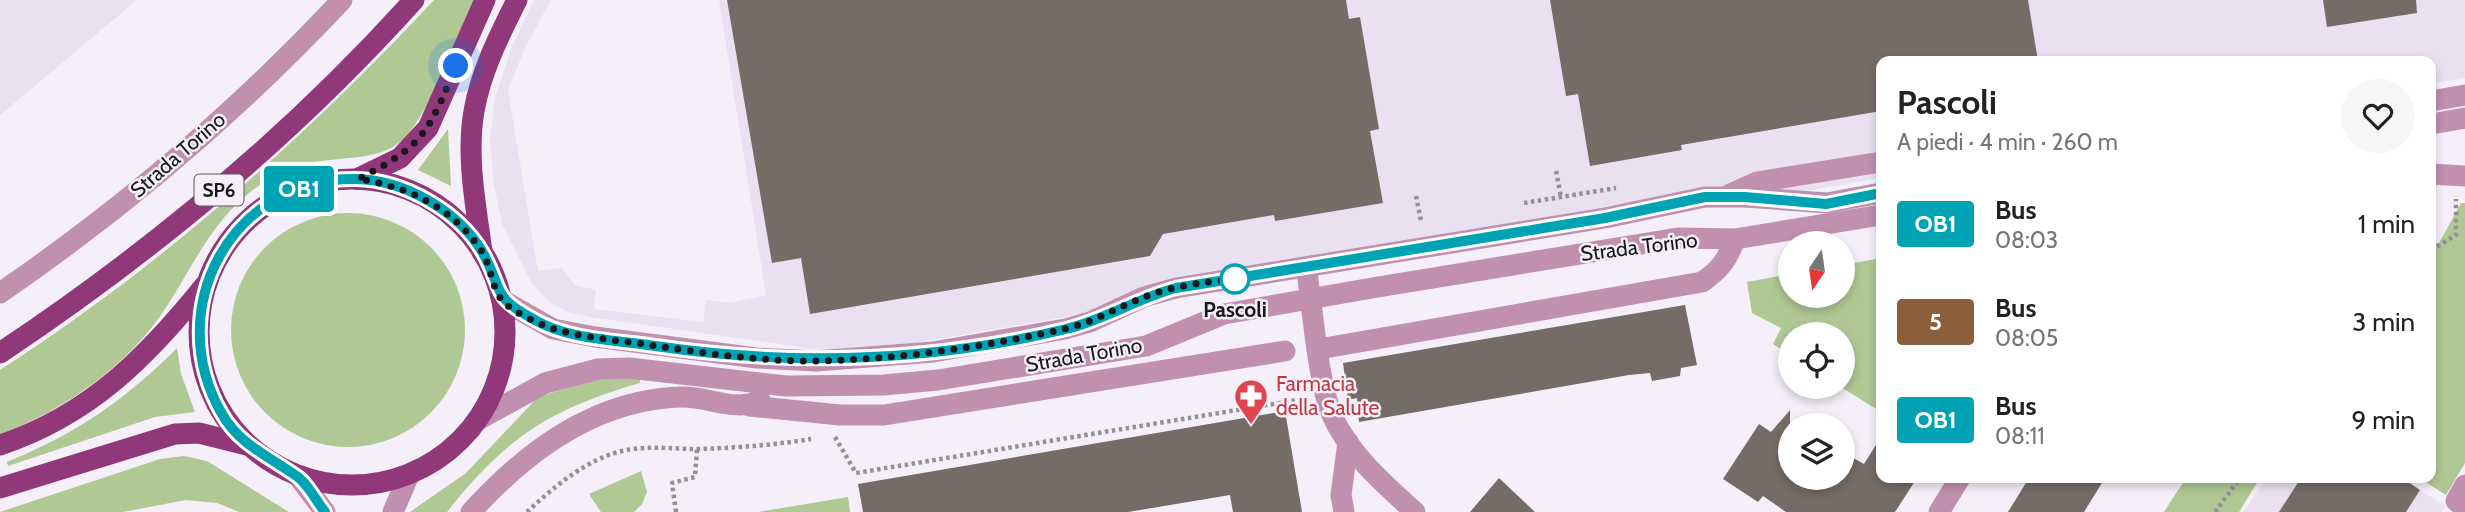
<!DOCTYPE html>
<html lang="it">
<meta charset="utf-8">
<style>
body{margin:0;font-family:Cabin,sans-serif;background:#f6f6f6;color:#222;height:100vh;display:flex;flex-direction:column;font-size:26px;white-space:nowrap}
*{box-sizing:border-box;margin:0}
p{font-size:23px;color:#767676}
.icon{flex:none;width:38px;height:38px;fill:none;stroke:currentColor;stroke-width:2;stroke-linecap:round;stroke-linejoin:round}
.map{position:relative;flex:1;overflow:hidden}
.sheet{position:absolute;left:1876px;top:56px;width:560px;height:427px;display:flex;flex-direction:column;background:#fff;border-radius:14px;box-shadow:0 4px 10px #0003}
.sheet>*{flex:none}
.badge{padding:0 14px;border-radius:5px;font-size:24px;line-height:46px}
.needle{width:46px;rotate:193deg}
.tools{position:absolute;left:1778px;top:231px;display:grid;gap:14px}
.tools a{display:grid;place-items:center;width:77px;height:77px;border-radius:50%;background:#fff;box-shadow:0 4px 10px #0003;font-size:35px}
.you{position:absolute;width:35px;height:35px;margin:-18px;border:5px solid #fff;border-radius:50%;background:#1a73e8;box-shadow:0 0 0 10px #1a73e833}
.map>.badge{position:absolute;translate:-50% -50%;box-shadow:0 0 0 4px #fff}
.round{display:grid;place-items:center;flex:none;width:74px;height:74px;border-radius:37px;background:#f6f6f6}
.overview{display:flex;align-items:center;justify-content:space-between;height:119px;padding:0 21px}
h1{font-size:33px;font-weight:800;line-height:52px}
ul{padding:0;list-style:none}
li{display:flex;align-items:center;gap:21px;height:98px;padding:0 21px}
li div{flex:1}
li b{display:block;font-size:26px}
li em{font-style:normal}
li .badge{min-width:77px;font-weight:700;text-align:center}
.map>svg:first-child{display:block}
</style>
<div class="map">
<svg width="2465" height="512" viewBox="0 0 2465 512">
<rect width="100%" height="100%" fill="#f4eff9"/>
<g fill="#e9e1f1">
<path d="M 0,0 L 137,0 L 0,115 Z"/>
<path d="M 534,0 L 551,0 L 525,48 L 508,90 L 538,271 L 561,268 L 575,285 L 596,290 L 594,309 L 703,322 L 706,300 L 730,303 L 766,295 L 719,0 L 2465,0 L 2465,78 L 2431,84 L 2431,61 L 1881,61 L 1881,178 L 849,354 L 590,317 L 568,312 L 548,301 L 532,284 L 502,224 L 493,179 L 490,139 L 495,98 L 513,44 Z"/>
<path d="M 2266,478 L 2402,478 L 2445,506 L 2441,512 L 2244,512 Z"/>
</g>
<g fill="#b0c894">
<path d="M 434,0 L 474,0 C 455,39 435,101 408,134 C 383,165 337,154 303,165 C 282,171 260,183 243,198 C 209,228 191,269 167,306 C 130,364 64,411 0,434 L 0,370 C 161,266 303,140 434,0 Z"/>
<path d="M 448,129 L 451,186 L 418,170 Z"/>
<path d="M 2461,203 L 2465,203 L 2465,463 L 2446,495 L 2419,478 L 2431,478 L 2431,245 L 2439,243 Z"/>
<circle cx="348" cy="330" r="117"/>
<path d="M 1881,258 L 1881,412 L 1841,387 L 1843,334 L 1790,334 L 1790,355 L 1773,344 L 1781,328 L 1752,313 L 1747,282 L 1790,274 L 1790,296 L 1843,296 L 1843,265 Z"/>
<path d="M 177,348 L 181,374 L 195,412 L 155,417 L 8,466 L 7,462 C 77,433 124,401 177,348 Z"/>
<path d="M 605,376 L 640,376 L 640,383 C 550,409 505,438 447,512 L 410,512 L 466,473 L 538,397 Z"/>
<path d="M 184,456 L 207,461 L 289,512 L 239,512 L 217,503 L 186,500 L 123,512 L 0,512 L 160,459 Z"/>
<path d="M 641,471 L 647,492 L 642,504 L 634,512 L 601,512 L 589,494 Z"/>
<path d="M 2186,478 L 2260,478 L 2239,512 L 2164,512 Z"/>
<path d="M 848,497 L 850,512 L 758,512 Z"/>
</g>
<g fill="#756c67">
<path d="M 727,0 L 1346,0 L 1349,19 L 1360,17 L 1379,129 L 1370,131 L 1383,203 L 1275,221 L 1274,215 L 1163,234 L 1150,256 L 810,314 L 801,258 L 772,263 Z"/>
<path d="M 1550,0 L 2028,0 L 2038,61 L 1881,61 L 1881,111 L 1681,145 L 1682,150 L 1590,166 L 1578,94 L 1566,96 Z"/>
<path d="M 2323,0 L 2416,0 L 2417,13 L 2327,27 Z"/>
<path d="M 1685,305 L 1697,365 L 1681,368 L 1680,376 L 1652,381 L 1650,373 L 1629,375 L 1359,422 L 1357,398 L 1348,400 L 1343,363 Z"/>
<path d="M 1790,410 L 1790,478 L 1843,478 L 1843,452 L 1864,464 L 1881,437 L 1881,478 L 1917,478 L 1895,512 L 1786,512 L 1763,496 L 1758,502 L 1723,479 L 1759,424 L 1771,432 Z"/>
<path d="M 1285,411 L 1302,512 L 1233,512 L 1230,495 L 1128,512 L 863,512 L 858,484 Z"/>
<path d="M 1499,478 L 1535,512 L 1470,512 Z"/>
<path d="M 2029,478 L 2105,478 L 2084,512 L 2008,512 Z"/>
<path d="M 2301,478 L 2402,478 L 2420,490 L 2406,512 L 2279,512 Z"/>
</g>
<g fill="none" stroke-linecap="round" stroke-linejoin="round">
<g stroke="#939097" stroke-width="4.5" stroke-dasharray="3.5 3.5" stroke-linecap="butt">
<path d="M 1556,171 L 1561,197"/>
<path d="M 1416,196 L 1421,221"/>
<path d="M 1524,203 L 1616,188"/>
<path d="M 2431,250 L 2456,235 L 2456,199"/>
<path d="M 835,437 L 856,473 L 1304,399"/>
<path d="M 527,512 C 554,487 585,460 622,451 C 647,445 672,449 697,449 C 735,448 774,445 811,439"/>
<path d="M 676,512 L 672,483 L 695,477 L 697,449"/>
<path d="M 2215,512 L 2240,478"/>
</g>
<g stroke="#c18fb0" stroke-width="21">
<path d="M 2431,101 L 2465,95"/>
<path d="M 2431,124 L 2465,118"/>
<path d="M 2431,174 L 2465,176"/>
<path d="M 1730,194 L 1757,182 L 1881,162"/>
<path d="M 1306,267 C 1313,308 1317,379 1332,415 C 1349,454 1384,484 1415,512"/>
<path d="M 0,293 C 124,208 239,110 342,0"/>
<path d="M 502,300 L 553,329 L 595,337 L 757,358 L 816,361 L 933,352 L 1065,329 L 1090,322 L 1144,297 L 1176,288 L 1605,218 L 1705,197 L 1745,197 L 1827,203 L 1881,193"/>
<path d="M 1319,349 L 1702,282 C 1720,270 1728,259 1735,239"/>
<path d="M 749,406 L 840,415 L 884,415 L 1285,351"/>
<path d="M 478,420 L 545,383 L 598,369 L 629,368 L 786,386 L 883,385 L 938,380 L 1146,346 L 1224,314 L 1378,287 L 1678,238 L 1735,239 L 1881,215"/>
<path d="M 297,475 L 325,512"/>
<path d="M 2465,485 L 2456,501 L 2465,508"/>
<path d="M 393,512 L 409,475"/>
<path d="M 471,512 C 526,451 596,399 682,397 C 707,396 737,413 760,400"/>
<path d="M 1344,512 L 1341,495 L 1348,442"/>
<path d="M 1939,512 L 1960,478"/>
</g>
<g stroke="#903879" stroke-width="21">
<path d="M 357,179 L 400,158 L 428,128 L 485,0"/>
<circle cx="352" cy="332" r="153"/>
<path d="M 482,252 C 476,206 466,157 474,111 C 481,71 499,36 517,0"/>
<path d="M 0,353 C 153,251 291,137 414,0"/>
<path d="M 0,445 C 90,415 147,357 205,285"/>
<path d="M 0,488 L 175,434 L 199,433 L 247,445"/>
</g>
</g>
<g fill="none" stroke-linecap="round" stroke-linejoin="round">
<g stroke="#fff" stroke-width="16">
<path id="line" d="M 325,512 C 316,501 307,482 295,475 C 268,456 239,444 222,414 C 161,308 232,177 356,179 C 404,180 459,211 483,253 C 504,291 490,296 535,320 C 569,340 617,340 655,346 C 793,366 931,362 1066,329 C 1104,320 1138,298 1176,288 L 1605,218 L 1705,197 L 1745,197 L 1826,204 L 1881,193"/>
</g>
<use href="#line" stroke="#00a3b4" stroke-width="10"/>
<path stroke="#19181b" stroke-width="7" stroke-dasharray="0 12.6" d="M 456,66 C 428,133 424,146 358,179 C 407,186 452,207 481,250 C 491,265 491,285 501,299 C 510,311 537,323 551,328 C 582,338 618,340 650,345 C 705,353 762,362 818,361 C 900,359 984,347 1064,329 C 1092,323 1116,308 1142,298 C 1170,286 1205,282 1235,279"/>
</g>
<defs>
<g id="pharmacy-pin" transform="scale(1.75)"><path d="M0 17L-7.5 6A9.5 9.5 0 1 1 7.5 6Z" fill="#e0444e" stroke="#f4eff9"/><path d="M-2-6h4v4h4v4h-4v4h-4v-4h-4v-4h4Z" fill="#fff"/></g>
</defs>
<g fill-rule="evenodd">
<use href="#pharmacy-pin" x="1251" y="396"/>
</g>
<circle fill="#fff" stroke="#00a3b4" stroke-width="3.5" cx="1235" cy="279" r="14"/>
<g text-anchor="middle" stroke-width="5" stroke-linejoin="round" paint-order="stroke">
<rect fill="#f4eff9" stroke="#5b585e" stroke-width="2" x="194.5" y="174.5" width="49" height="31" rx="5"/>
<g font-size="19" font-weight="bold" fill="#19181b">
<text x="219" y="197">SP6</text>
</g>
<g font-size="21" fill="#19181b" stroke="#f4eff9">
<text transform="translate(178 155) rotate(-41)" y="7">Strada Torino</text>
<text transform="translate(1639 247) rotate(-7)" y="7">Strada Torino</text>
<text transform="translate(1084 355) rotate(-10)" y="7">Strada Torino</text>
</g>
<g font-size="21" font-weight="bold" fill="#19181b" stroke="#f4eff9">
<text x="1235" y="317">Pascoli</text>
</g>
<g font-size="21" fill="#be3a42" stroke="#f4eff9" text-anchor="start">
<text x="1276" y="391">Farmacia<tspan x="1276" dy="24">della Salute</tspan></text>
</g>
</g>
</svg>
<div class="tools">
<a><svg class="needle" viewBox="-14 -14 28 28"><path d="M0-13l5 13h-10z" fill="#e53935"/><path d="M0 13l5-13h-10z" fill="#767676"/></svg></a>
<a><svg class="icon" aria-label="locate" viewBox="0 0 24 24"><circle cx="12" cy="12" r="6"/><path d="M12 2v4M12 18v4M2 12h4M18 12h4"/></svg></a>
<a><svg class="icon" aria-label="layers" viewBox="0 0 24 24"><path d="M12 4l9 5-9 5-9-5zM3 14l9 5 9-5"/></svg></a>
</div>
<div class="you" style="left:456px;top:66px"></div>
<b class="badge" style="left:299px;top:189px;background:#00a3b4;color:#fff">OB1</b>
<section class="sheet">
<div class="overview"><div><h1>Pascoli</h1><p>A piedi · 4 min · 260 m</p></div><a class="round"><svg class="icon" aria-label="heart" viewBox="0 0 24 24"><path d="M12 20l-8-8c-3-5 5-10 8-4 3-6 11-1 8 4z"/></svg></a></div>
<ul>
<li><span class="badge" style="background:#00a3b4;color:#fff">OB1</span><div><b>Bus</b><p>08:03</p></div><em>1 min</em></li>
<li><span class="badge" style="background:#8b5e3c;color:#fff">5</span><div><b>Bus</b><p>08:05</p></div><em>3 min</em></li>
<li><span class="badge" style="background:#00a3b4;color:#fff">OB1</span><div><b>Bus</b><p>08:11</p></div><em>9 min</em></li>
</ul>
</section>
</div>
